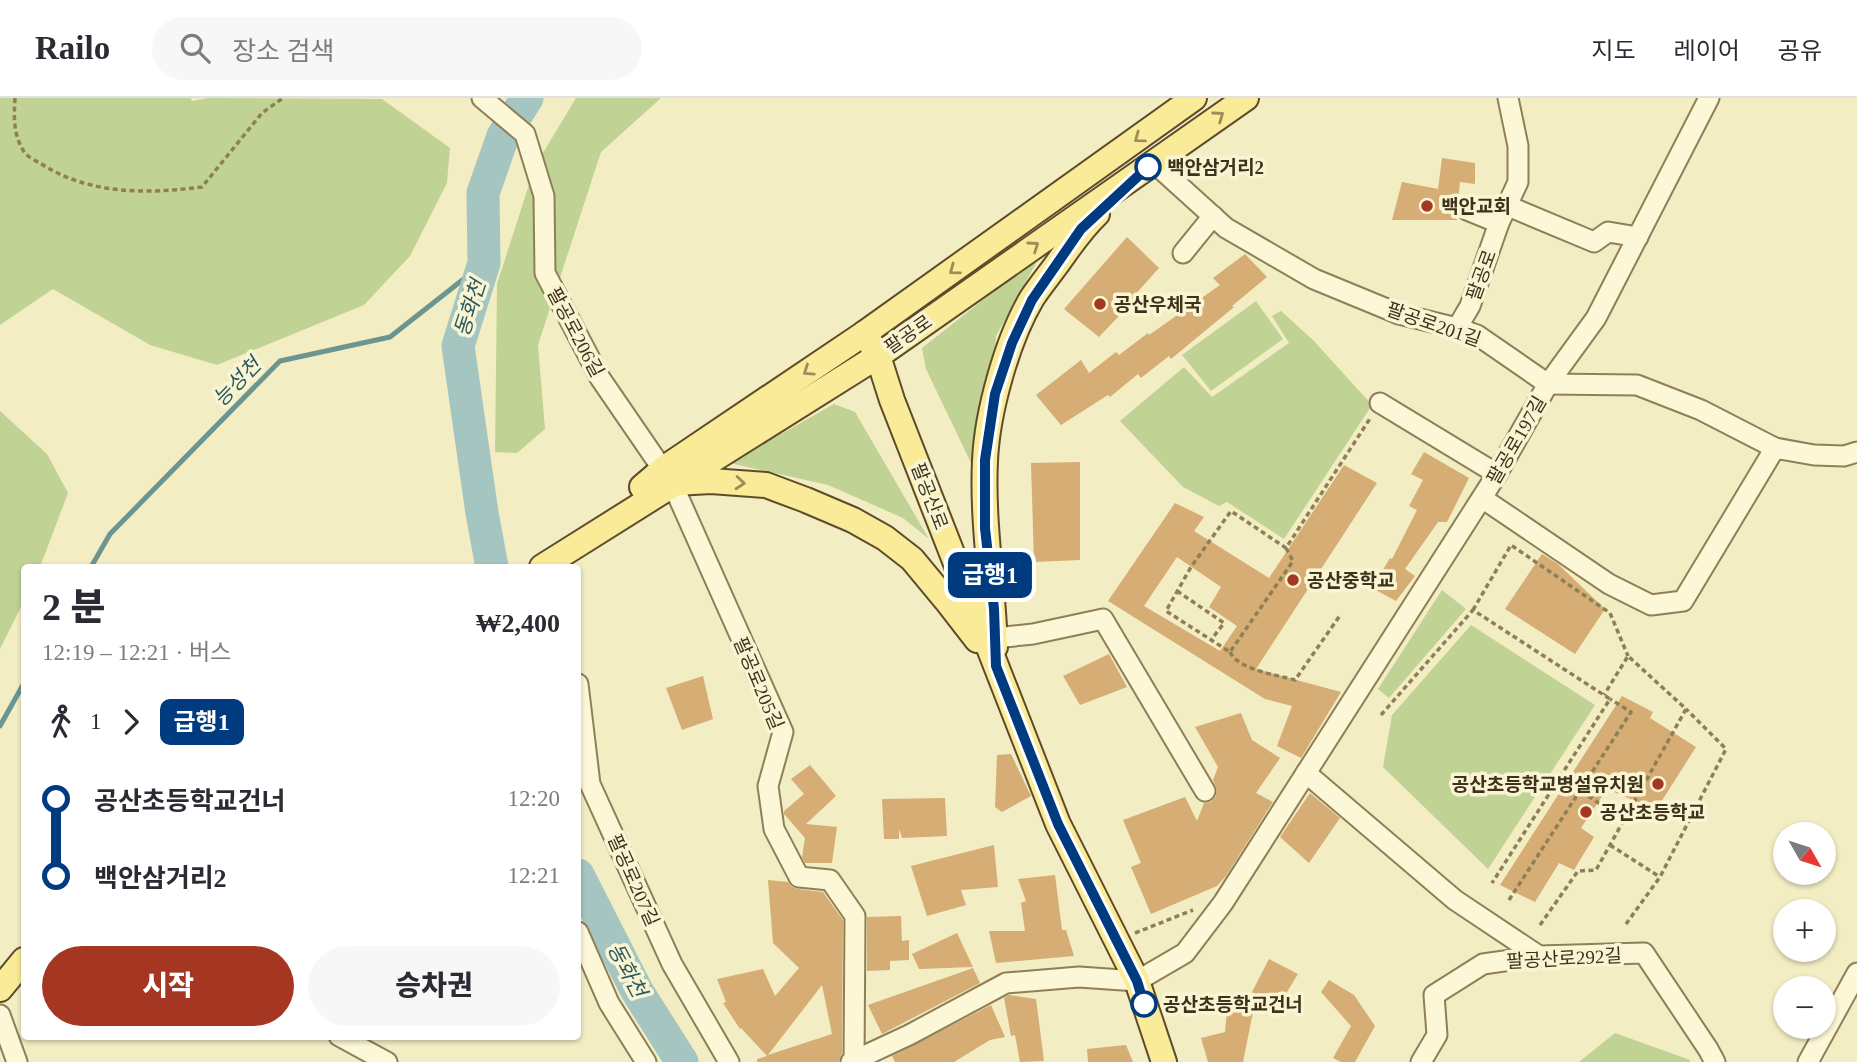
<!DOCTYPE html>
<html lang="ko">
<meta charset="utf-8">
<style>
body{margin:0;font-family:"Times New Roman","Noto Sans KR",serif;background:#f7f7f7;color:#2b2b33;height:100vh;display:flex;flex-direction:column;font-size:26px;white-space:nowrap}
*{box-sizing:border-box;margin:0}
p{font-size:23px;color:#7c7c81}
.icon{flex:none;width:38px;height:38px;fill:none;stroke:currentColor;stroke-width:2;stroke-linecap:round;stroke-linejoin:round}
.map{position:relative;flex:1;overflow:hidden}
.details{position:absolute;left:21px;top:466px;width:560px;height:476px;display:flex;flex-direction:column;background:#fff;border-radius:7px;box-shadow:0 2px 5px #0004}
.details>*{flex:none}
.badge{padding:0 14px;border-radius:10px;font-size:24px;line-height:46px}
.needle{width:46px;rotate:129deg}
.tools{position:absolute;left:1773px;top:724px;display:grid;gap:14px}
.tools a{display:grid;place-items:center;width:63px;height:63px;border-radius:50%;background:#fff;box-shadow:0 2px 5px #0004;font-size:35px}
.map>.badge{position:absolute;translate:-50% -50%;box-shadow:0 0 0 4px #fff}
.legs{display:flex;align-items:center;gap:10px;height:77px;padding:0 21px;font-size:23px}
.legs p{margin-inline-start:auto}
.summary{display:flex;align-items:center;justify-content:space-between;height:119px;padding:0 21px}
h1{font-size:38px;font-weight:800;line-height:52px}
.cta{display:flex;gap:14px;margin-top:auto;padding:14px 21px}
.cta a{flex:1;height:80px;border-radius:42px;background:#a53621;color:#fff;font-size:28px;font-weight:800;line-height:80px;text-align:center}
.cta a+a{background:#f7f7f7;color:#2b2b33}
ul{padding:0 21px;list-style:none}
li{display:flex;align-items:center;gap:24px;height:77px;font-size:26px}
li i{display:grid;place-items:center;width:10px;height:100%;margin:0 9px;background:currentColor}
li i::after{content:'';width:18px;height:18px;margin:-9px;border:5px solid;border-radius:50%;background:#fff}
li p{margin-inline-start:auto}
li:first-child i{background:linear-gradient(#0000 50%,currentColor 0)}
li:last-child i{background:linear-gradient(currentColor 50%,#0000 0)}
header{display:flex;align-items:center;gap:42px;box-sizing:border-box;height:98px;padding:0 35px;background:#fff;border-bottom:2px solid #e1e1e2}
header strong{font-size:33px}
nav{display:flex;gap:38px;margin-inline-start:auto;font-size:24px}
.search{width:490px;height:63px;background:#f7f7f7;display:flex;align-items:center;gap:18px;box-sizing:border-box;padding:0 24px;border-radius:38px;color:#7c7c81;font-size:26px}
.map>svg:first-child{display:block}
</style>
<header>
<strong>Railo</strong>
<div class="search"><svg class="icon" aria-label="search" viewBox="0 0 24 24"><circle cx="10" cy="10" r="6"/><path d="M15 15l6 6"/></svg>장소 검색</div>
<nav><a>지도</a><a>레이어</a><a>공유</a></nav>
</header>
<div class="map">
<svg width="1857" height="964" viewBox="0 0 1857 964">
<rect width="100%" height="100%" fill="#f3edc3"/>
<g fill="#c1d295">
<path d="M 0,0 L 191,0 L 192,3 L 208,0 L 382,1 L 450,50 L 447,85 L 410,158 L 364,207 L 217,267 L 150,247 L 53,191 L 0,227 Z"/>
<path d="M 576,0 L 661,0 L 601,54 L 538,247 L 545,331 L 517,355 L 495,354 L 497,186 L 535,68 Z"/>
<path d="M 1041,156 L 996,238 L 990,330 L 971,365 L 926,271 L 922,250 Z"/>
<path d="M 1256,203 L 1283,241 L 1211,293 L 1182,257 Z"/>
<path d="M 1281,213 L 1313,242 L 1372,307 L 1284,441 L 1227,404 L 1219,408 L 1183,389 L 1120,323 L 1184,269 L 1212,299 L 1289,245 L 1272,218 Z"/>
<path d="M 834,306 L 855,314 L 929,441 L 903,420 L 828,387 L 730,365 Z"/>
<path d="M 0,313 L 47,356 L 68,395 L 40,469 L 24,469 L 24,503 L 0,551 Z"/>
<path d="M 1442,492 L 1466,511 L 1389,600 L 1378,591 Z"/>
<path d="M 1471,527 L 1595,607 L 1488,771 L 1383,669 L 1392,617 Z"/>
<path d="M 1615,935 L 1690,962 L 1690,964 L 1579,964 Z"/>
</g>
<g fill="none" stroke-linecap="round" stroke-linejoin="round">
<g stroke="#6b9591" stroke-width="5">
<path d="M 91,469 L 110,436 L 280,263 L 390,239 L 484,165"/>
<path d="M 0,628 L 24,585"/>
</g>
<g stroke="#a5c5c1" stroke-width="33">
<path d="M 492,469 L 482,415 L 458,248 L 484,165 L 483,95 L 503,38 L 527,0"/>
<path d="M 578,777 L 637,893 L 682,964"/>
</g>
</g>
<g fill="#d5ad75" fill-rule="evenodd">
<path d="M 1442,60 L 1475,65 L 1475,86 L 1460,84 L 1458,104 L 1455,113 L 1457,122 L 1392,122 L 1402,84 L 1438,91 Z"/>
<path d="M 1127,139 L 1159,170 L 1133,199 L 1136,200 L 1099,239 L 1064,211 Z"/>
<path d="M 1245,156 L 1267,179 L 1232,208 L 1234,209 L 1171,261 L 1169,258 L 1141,280 L 1138,276 L 1110,299 L 1108,297 L 1061,327 L 1036,297 L 1081,262 L 1089,275 L 1116,254 L 1119,257 L 1148,235 L 1149,237 L 1220,187 L 1213,180 Z"/>
<path d="M 1424,354 L 1469,380 L 1447,424 L 1438,424 L 1405,471 L 1415,478 L 1396,503 L 1372,490 L 1390,460 L 1392,461 L 1417,412 L 1409,408 L 1423,382 L 1411,376 Z"/>
<path d="M 1080,364 L 1080,462 L 1034,464 L 1031,365 Z"/>
<path d="M 1344,367 L 1377,385 L 1256,571 L 1341,594 L 1301,660 L 1277,648 L 1292,608 L 1265,601 L 1108,503 L 1175,405 L 1204,419 L 1194,433 L 1269,480 ZM 1177,459 L 1221,489 L 1209,509 L 1237,528 L 1220,553 L 1144,508 Z"/>
<path d="M 1542,456 L 1558,466 L 1605,511 L 1575,556 L 1505,511 Z"/>
<path d="M 1109,556 L 1127,589 L 1080,607 L 1063,578 Z"/>
<path d="M 703,578 L 713,621 L 682,632 L 666,590 Z"/>
<path d="M 1622,598 L 1653,614 L 1650,620 L 1696,649 L 1656,712 L 1607,691 L 1581,730 L 1594,739 L 1574,772 L 1559,765 L 1535,804 L 1500,787 Z"/>
<path d="M 1241,615 L 1252,642 L 1280,660 L 1256,695 L 1273,704 L 1226,778 L 1217,788 L 1151,816 L 1131,769 L 1141,765 L 1123,722 L 1185,699 L 1197,723 L 1204,705 L 1211,704 L 1216,698 L 1217,692 L 1213,682 L 1218,669 L 1195,629 Z"/>
<path d="M 1011,656 L 1031,698 L 1002,714 L 995,709 L 997,657 Z"/>
<path d="M 810,667 L 836,698 L 806,726 L 837,729 L 832,765 L 805,765 L 802,759 L 805,740 L 784,716 L 784,713 L 804,696 L 791,681 Z"/>
<path d="M 1310,695 L 1340,720 L 1309,765 L 1280,739 Z"/>
<path d="M 945,700 L 947,738 L 902,740 L 899,731 L 899,741 L 884,741 L 882,701 Z"/>
<path d="M 994,747 L 998,789 L 961,792 L 966,807 L 927,818 L 911,768 Z"/>
<path d="M 1055,777 L 1062,832 L 1066,832 L 1074,858 L 996,865 L 989,833 L 1025,833 L 1021,805 L 1026,803 L 1018,781 Z"/>
<path d="M 768,782 L 788,784 L 792,789 L 798,791 L 823,794 L 843,822 L 842,956 L 839,964 L 757,964 L 757,961 L 767,958 L 741,930 L 740,931 L 723,905 L 726,904 L 717,881 L 763,871 L 775,898 L 799,870 L 773,845 ZM 822,887 L 832,936 L 768,957 Z"/>
<path d="M 901,818 L 902,843 L 909,842 L 909,862 L 890,863 L 890,872 L 867,873 L 867,819 Z"/>
<path d="M 957,835 L 973,869 L 919,871 L 912,856 Z"/>
<path d="M 1269,861 L 1298,876 L 1277,910 L 1252,894 Z"/>
<path d="M 973,870 L 980,885 L 882,936 L 868,907 Z"/>
<path d="M 1329,882 L 1354,897 L 1375,928 L 1355,964 L 1341,964 L 1333,960 L 1351,928 L 1321,894 Z"/>
<path d="M 1009,897 L 1036,901 L 1044,963 L 1020,964 L 1015,937 L 1011,938 L 1004,900 Z"/>
<path d="M 1228,901 L 1254,909 L 1243,964 L 1208,964 L 1201,940 L 1225,934 Z"/>
<path d="M 991,907 L 1005,939 L 990,942 L 954,964 L 895,964 L 892,958 Z"/>
<path d="M 1126,947 L 1133,964 L 1088,964 L 1087,951 Z"/>
</g>
<g fill="none" stroke-linecap="round" stroke-linejoin="round">
<g stroke="#8f7f57" stroke-width="23">
<g id="minor">
<path d="M 482,0 L 525,36 L 544,98 L 545,175 L 600,280 L 672,385 L 783,634 L 768,688 L 774,731 L 799,779 L 830,782 L 855,818 L 854,964"/>
<path d="M 1153,64 L 1226,130 L 1314,181 L 1399,216 L 1457,230 L 1477,237 L 1548,286 L 1637,287 L 1701,312 L 1775,350 L 1814,357 L 1844,358 L 1857,354"/>
<path d="M 1508,108 L 1594,144 L 1608,134 L 1638,139"/>
<path d="M 1467,112 L 1499,125"/>
<path d="M 1183,155 L 1213,118"/>
<path d="M 1457,230 L 1470,208 L 1499,125 L 1518,84 L 1518,48 L 1508,0"/>
<path d="M 1380,305 L 1497,376"/>
<path d="M 1482,400 L 1609,486 L 1651,507 L 1683,503 L 1775,350"/>
<path d="M 995,540 L 1033,536 L 1103,521 L 1205,693"/>
<path d="M 578,586 L 590,686 L 672,866 L 729,964"/>
<path d="M 1306,675 L 1455,802 L 1539,858"/>
<path d="M 578,834 L 609,905 L 646,964"/>
<path d="M 0,917 L 17,964"/>
<path d="M 339,938 L 387,964"/>
<path d="M 851,964 L 909,937 L 1006,885 L 1079,879 L 1137,883 L 1185,855 L 1223,805 L 1497,376 L 1548,286 L 1596,220 L 1709,0"/>
<path d="M 1421,964 L 1437,937 L 1434,897 L 1483,866 L 1539,858 L 1644,855 L 1708,951 L 1715,964"/>
<path d="M 1808,964 L 1857,875"/>
</g>
</g>
<g stroke="#5d4b2c" stroke-width="28">
<g id="major">
<path d="M 865,235 L 878,258 L 892,302 L 1058,726 L 1137,883 L 1164,964"/>
<path d="M 675,385 L 711,383 L 766,387 L 806,402 L 853,422 L 885,440 L 912,461 L 946,502 L 977,542"/>
<path d="M 642,389 L 663,371 L 865,235 L 1194,0"/>
<path d="M 542,469 L 878,258 L 1246,0"/>
<path d="M 995,549 C 993,487 982,425 985,363 C 987,315 1007,242 1032,200 C 1040,188 1049,177 1057,166 C 1070,148 1081,131 1097,116"/>
<path d="M 0,891 L 24,862"/>
</g>
</g>
<g stroke="#8f7f57" stroke-width="3.5" stroke-dasharray="5 3.5" stroke-linecap="butt">
<path d="M 15,0 C 14,19 13,35 23,52 C 26,58 34,62 40,65 C 88,97 147,96 202,89 L 262,15 L 283,0"/>
<path d="M 1286,450 L 1293,463 L 1230,554 L 1166,513 L 1191,469 L 1231,413 L 1286,450 L 1371,319"/>
<path d="M 1177,493 L 1224,525 L 1211,542"/>
<path d="M 1473,512 L 1511,447 L 1610,515 L 1628,558"/>
<path d="M 1230,554 C 1239,572 1277,577 1295,582 L 1341,516"/>
<path d="M 1381,617 L 1473,512 L 1610,601 L 1492,785"/>
<path d="M 1560,679 L 1624,722"/>
<path d="M 1610,747 L 1660,779"/>
<path d="M 1509,802 L 1631,614 L 1610,601"/>
<path d="M 1626,826 L 1660,779 L 1726,651 L 1686,611"/>
<path d="M 1540,827 L 1578,773 L 1596,772 L 1686,611 L 1628,558 L 1604,597"/>
<path d="M 1135,835 L 1193,812"/>
</g>
<use href="#minor" stroke="#fcf7d7" stroke-width="19"/>
<use href="#major" stroke="#f9eb97" stroke-width="24"/>
</g>
<defs><path id="oneway-chevron" d="M-2-3.5L2.5 0L-2 3.5" fill="none" stroke-width="1.6" stroke-linecap="round" stroke-linejoin="round" transform="scale(1.75)"/></defs>
<g stroke="#9c8e5a">
<use href="#oneway-chevron" transform="translate(1219 18) rotate(-35)"/>
<use href="#oneway-chevron" transform="translate(1139 40) rotate(144)"/>
<use href="#oneway-chevron" transform="translate(1034 148) rotate(-35)"/>
<use href="#oneway-chevron" transform="translate(954 172) rotate(144)"/>
<use href="#oneway-chevron" transform="translate(808 273) rotate(146)"/>
<use href="#oneway-chevron" transform="translate(740 385) rotate(5)"/>
</g>
<g fill="none" stroke-linecap="round" stroke-linejoin="round">
<g stroke="#fff" stroke-width="16">
<path id="line-1" d="M 1144,906 L 1137,883 L 1058,726 L 996,568 L 994,511 L 985,430 L 985,362 L 995,296 L 1012,245 L 1032,202 L 1081,131 L 1148,69"/>
</g>
<use href="#line-1" stroke="#003b80" stroke-width="10"/>
</g>
<g fill="#fff" stroke="#003b80" stroke-width="3.5">
<circle cx="1148" cy="69" r="12"/>
<circle cx="1144" cy="906" r="12"/>
</g>
<g fill="#a53621" stroke="#f9f5d3" stroke-width="2.5">
<circle cx="1427" cy="108" r="7"/>
<circle cx="1100" cy="206" r="7"/>
<circle cx="1293" cy="482" r="7"/>
<circle cx="1658" cy="686" r="7"/>
<circle cx="1586" cy="714" r="7"/>
</g>
<g text-anchor="middle" stroke-width="7" stroke-linejoin="round" paint-order="stroke">
<g font-size="19" font-weight="bold" fill="#3e321d" stroke="#f9f5d3" text-anchor="start">
<text x="1167" y="76">백안삼거리2</text>
<text x="1163" y="913">공산초등학교건너</text>
</g>
<g font-size="19" font-weight="bold" fill="#3e321d" stroke="#f9f5d3" text-anchor="start">
<text x="1441" y="115">백안교회</text>
<text x="1114" y="213">공산우체국</text>
<text x="1307" y="489">공산중학교</text>
<text x="1644" y="693" text-anchor="end">공산초등학교병설유치원</text>
<text x="1600" y="721">공산초등학교</text>
</g>
<g font-size="19" fill="#3e321d" stroke="#f9f5d3">
<text transform="translate(1481 177) rotate(-70)" y="7">팔공로</text>
<text transform="translate(1434 226) rotate(19)" y="7">팔공로201길</text>
<text transform="translate(576 234) rotate(62)" y="7">팔공로206길</text>
<text transform="translate(908 236) rotate(-35)" y="7">팔공로</text>
<text transform="translate(1516 342) rotate(-60)" y="7">팔공로197길</text>
<text transform="translate(930 398) rotate(69)" y="7">팔공산로</text>
<text transform="translate(759 585) rotate(67)" y="7">팔공로205길</text>
<text transform="translate(634 782) rotate(66)" y="7">팔공로207길</text>
<text transform="translate(1564 860) rotate(-3)" y="7">팔공산로292길</text>
</g>
<g font-size="21" font-style="italic" fill="#2b595f" stroke="#f9f5d3">
<text transform="translate(470 210) rotate(-72)" y="7">동화천</text>
<text transform="translate(237 284) rotate(-46)" y="7">능성천</text>
<text transform="translate(627 872) rotate(62)" y="7">동화천</text>
</g>
</g>
</svg>
<div class="tools">
<a><svg class="needle" viewBox="-14 -14 28 28"><path d="M0-13l5 13h-10z" fill="#e53935"/><path d="M0 13l5-13h-10z" fill="#7c7c81"/></svg></a>
<a>+</a>
<a>−</a>
</div>
<b class="badge" style="left:990px;top:477px;background:#003b80;color:#fff">급행1</b>
<section class="details">
<div class="summary"><div><h1>2 분</h1><p>12:19 – 12:21 · 버스</p></div><b>₩2,400</b></div>
<div class="legs"><svg class="icon" aria-label="walk" viewBox="0 0 24 24"><circle cx="13" cy="4" r="2"/><path d="M13 8l-2 6 4 7M11 14l-3 7M7 12l3-4h3l4 4"/></svg>1<svg class="icon" aria-label="forward" viewBox="0 0 24 24"><path d="M9 5l7 7-7 7"/></svg><b class="badge" style="background:#003b80;color:#fff">급행1</b></div>
<ul>
<li><i style="color:#003b80"></i><b>공산초등학교건너</b><p>12:20</p></li>
<li><i style="color:#003b80"></i><b>백안삼거리2</b><p>12:21</p></li>
</ul>
<div class="cta"><a>시작</a><a>승차권</a></div>
</section>
</div>
